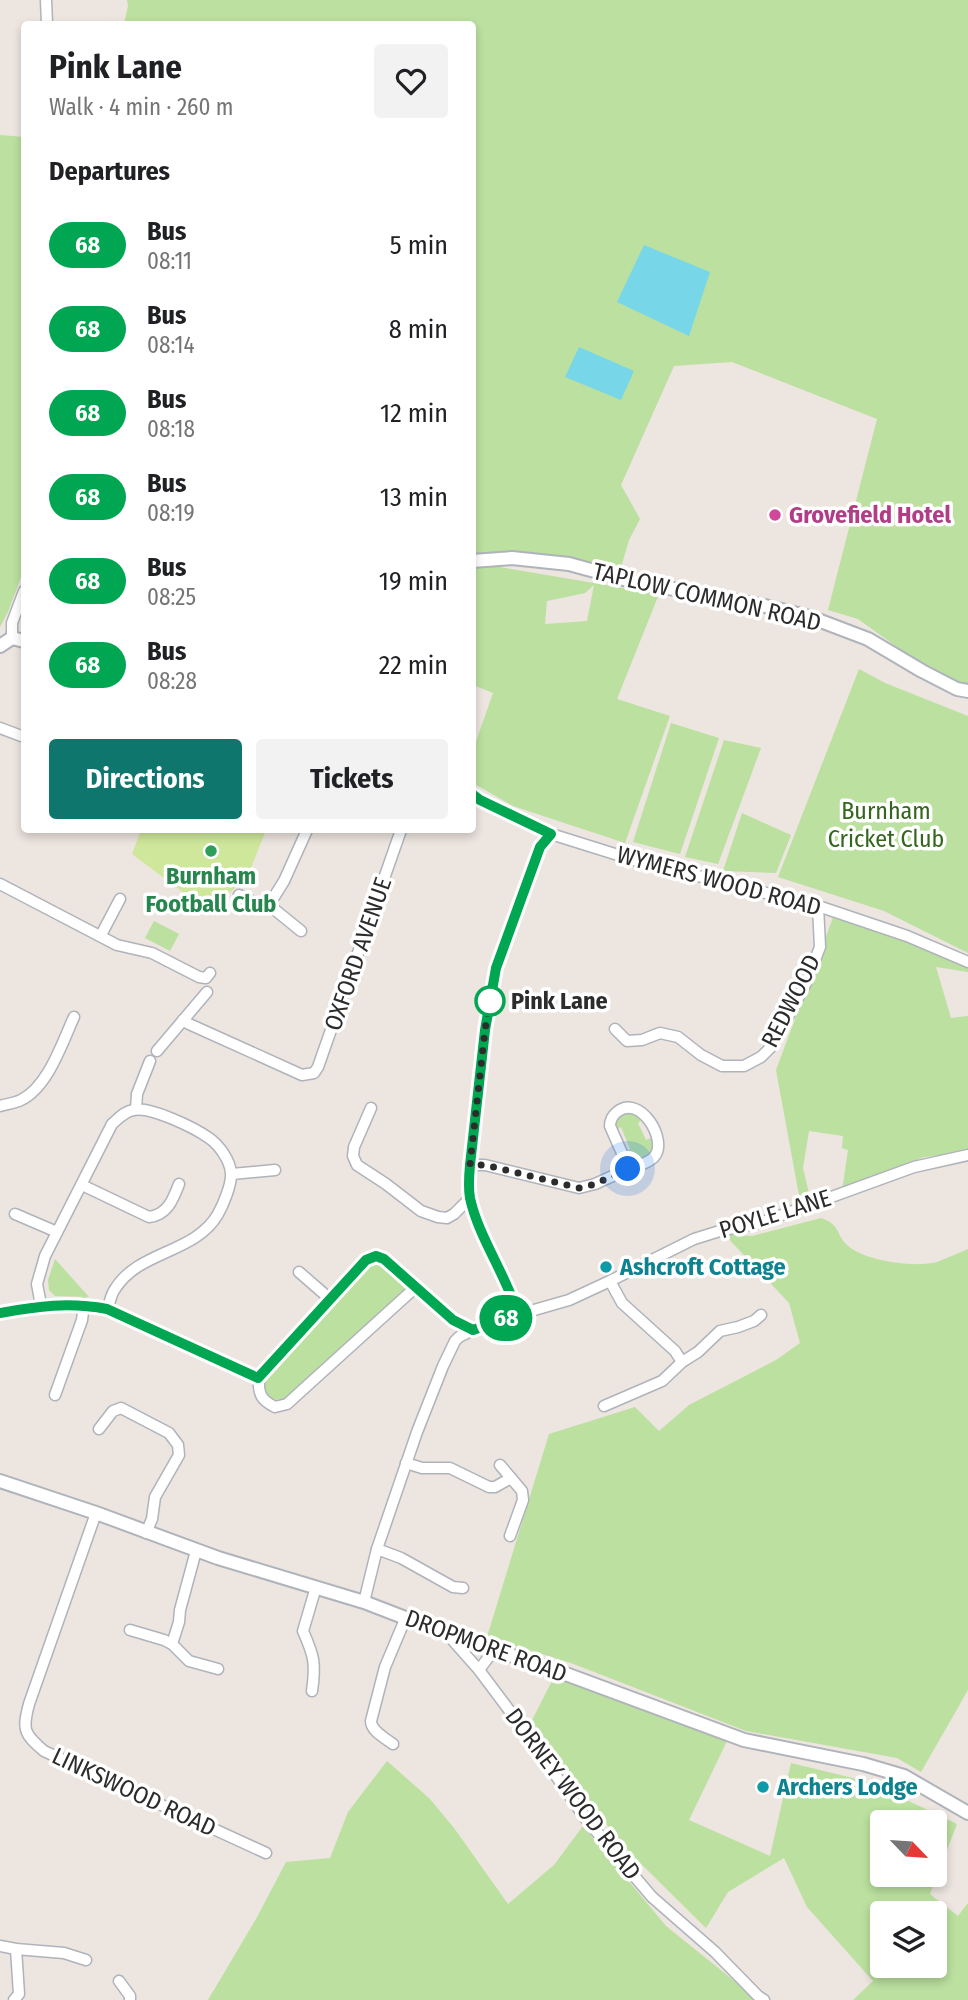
<!DOCTYPE html>
<meta charset="utf-8">
<style>
body{margin:0;font-family:"Fira Sans Condensed",sans-serif;background:#f2f2f2;color:#202124;height:100vh;display:flex;flex-direction:column;font-size:26px;white-space:nowrap}
*{box-sizing:border-box;margin:0}
p{font-size:23px;color:#757577}
.icon{flex:none;width:38px;height:38px;fill:none;stroke:currentColor;stroke-width:2;stroke-linecap:round;stroke-linejoin:round}
.map{position:relative;flex:1;overflow:hidden}
.details{position:absolute;left:21px;top:21px;width:455px;height:812px;display:flex;flex-direction:column;background:#fff;border-radius:7px;box-shadow:0 4px 10px #0003}
.details>*{flex:none}
.badge{padding:0 14px;border-radius:23px;font-size:24px;line-height:46px}
.needle{width:46px;rotate:115deg}
.tools{position:absolute;left:870px;top:1810px;display:grid;gap:14px}
.tools a{display:grid;place-items:center;width:77px;height:77px;border-radius:7px;background:#fff;box-shadow:0 4px 10px #0003;font-size:35px}
.you{position:absolute;width:35px;height:35px;margin:-18px;border:5px solid #fff;border-radius:50%;background:#1a73e8;box-shadow:0 0 0 10px #1a73e833}
.map>.badge{position:absolute;translate:-50% -50%;box-shadow:0 0 0 4px #fff}
h2{padding:0 28px;font-size:26px;line-height:63px}
.round{display:grid;place-items:center;flex:none;width:74px;height:74px;border-radius:7px;background:#f2f2f2}
.summary{display:flex;align-items:center;justify-content:space-between;height:119px;padding:0 28px}
h1{font-size:33px;font-weight:700;line-height:52px}
.action{display:flex;gap:14px;margin-top:auto;padding:14px 28px}
.action a{flex:1;height:80px;border-radius:7px;background:#0f766e;color:#fff;font-size:28px;font-weight:700;line-height:80px;text-align:center}
.action a+a{background:#f2f2f2;color:#202124}
ul{padding:0;list-style:none}
li{display:flex;align-items:center;gap:21px;height:84px;padding:0 28px}
li div{flex:1}
li b{display:block;font-size:26px}
li em{font-style:normal}
li .badge{min-width:77px;font-weight:700;text-align:center}
.map>svg:first-child{display:block}
</style>
<div class="map">
<svg width="968" height="2000" viewBox="0 0 968 2000">
<rect width="100%" height="100%" fill="#ede5df"/>
<g fill="#bbe09f" fill-rule="evenodd">
<path d="M 127,0 L 968,0 L 968,688 L 950,685 L 858,619 L 828,610 L 877,419 L 732,362 L 674,366 L 621,485 L 640,519 L 629,540 L 620,571 L 491,552 L 473,556 L 472,24 L 124,24 L 128,6 Z"/>
<path d="M 0,135 L 24,137 L 24,569 L 8,612 L 0,627 Z"/>
<path d="M 488,565 L 659,594 L 617,699 L 670,716 L 625,843 L 513,806 L 473,783 L 473,750 L 493,693 L 473,685 L 473,568 ZM 594,585 L 587,621 L 545,624 L 547,601 L 585,593 Z"/>
<path d="M 859,669 L 885,683 L 968,716 L 968,953 L 884,911 L 778,877 Z"/>
<path d="M 671,723 L 719,738 L 680,854 L 633,842 Z"/>
<path d="M 724,740 L 761,748 L 718,864 L 685,857 Z"/>
<path d="M 742,813 L 791,835 L 776,873 L 723,871 Z"/>
<path d="M 834,915 L 906,941 L 968,966 L 968,972 L 936,967 L 951,1018 L 968,1016 L 968,1152 L 924,1157 L 842,1191 L 848,1150 L 842,1148 L 843,1136 L 809,1131 L 803,1168 L 811,1202 L 801,1206 L 776,1070 Z"/>
<path d="M 154,921 L 179,934 L 170,951 L 145,938 Z"/>
<path d="M 631,1112 L 639,1115 L 642,1120 L 638,1123 L 646,1140 L 651,1138 L 654,1145 L 651,1153 L 637,1160 L 630,1157 L 626,1151 L 630,1149 L 621,1127 L 617,1129 L 616,1121 L 621,1115 Z"/>
<path d="M 821,1218 C 841,1225 835,1233 847,1245 C 863,1261 916,1268 937,1262 C 948,1258 958,1253 968,1249 L 968,1690 L 921,1772 L 897,1758 L 746,1731 L 571,1663 L 487,1637 L 549,1434 L 635,1407 L 659,1431 L 689,1405 L 776,1360 L 800,1343 L 789,1303 L 724,1234 L 752,1236 Z"/>
<path d="M 55,1259 L 89,1297 L 55,1296 L 49,1290 L 48,1280 Z"/>
<path d="M 380,1262 L 402,1280 L 405,1293 L 284,1399 L 272,1400 L 264,1391 L 264,1382 L 367,1263 Z"/>
<path d="M 555,1675 L 639,1709 L 727,1741 L 689,1820 L 770,1856 L 791,1763 L 869,1782 L 957,1824 L 930,1894 L 958,1916 L 968,1903 L 968,2000 L 853,2000 L 873,1981 L 807,1907 L 784,1858 L 728,1892 L 706,1928 L 631,1854 L 528,1728 ZM 882,1822 L 934,1822 L 934,1874 L 882,1874 ZM 882,1913 L 934,1913 L 934,1965 L 882,1965 Z"/>
<path d="M 387,1761 L 430,1799 L 454,1828 L 508,1904 L 554,1865 L 583,1826 L 666,1926 L 758,2000 L 208,2000 L 256,1919 L 286,1862 L 330,1858 L 348,1812 Z"/>
</g>
<path fill="#cee79b" d="M 141,830 L 266,830 L 247,878 L 208,911 L 132,854 Z"/>
<g fill="#78d6e9">
<path d="M 644,245 L 710,272 L 689,336 L 617,302 Z"/>
<path d="M 579,347 L 634,371 L 621,400 L 565,377 Z"/>
</g>
<g fill="none" stroke-linecap="round" stroke-linejoin="round">
<g stroke="#afb3bb" stroke-width="13">
<g id="street">
<path d="M 46,0 L 47,24"/>
<path d="M 12,638 L 12,623 L 24,591"/>
<path d="M 0,728 L 24,737"/>
<path d="M 472,794 L 480,800 L 551,834 L 634,860 L 818,906 L 907,936 L 968,962"/>
<path d="M 0,884 L 117,945 L 152,953 L 199,977 L 206,978 L 210,973"/>
<path d="M 239,895 L 263,906 L 269,905 L 284,881 L 307,830"/>
<path d="M 269,905 L 301,931"/>
<path d="M 101,935 L 120,899"/>
<path d="M 183,1020 L 189,1024 L 302,1075 L 314,1073 L 318,1067 L 401,830"/>
<path d="M 615,1029 L 627,1041 L 642,1040 L 660,1033 L 678,1037 L 701,1055 L 722,1066 L 744,1066 L 761,1057 L 773,1045 L 806,983 L 820,947 L 818,906"/>
<path d="M 157,1051 L 207,992"/>
<path d="M 0,1106 C 7,1104 15,1103 21,1100 C 48,1087 62,1043 74,1017"/>
<path d="M 371,1108 L 354,1147 L 353,1156 L 357,1165 L 386,1184 L 421,1211 L 438,1217 L 447,1218 L 454,1214 L 470,1198"/>
<path d="M 136,1109 L 137,1094 L 150,1061"/>
<path d="M 470,1165 L 485,1165 L 579,1188 L 595,1184 L 628,1169 L 629,1169 C 637,1166 649,1163 654,1157 C 669,1141 640,1093 617,1112 C 612,1116 610,1120 610,1126 L 629,1169"/>
<path d="M 232,1174 L 275,1170"/>
<path d="M 82,1185 L 149,1217 C 167,1215 173,1200 179,1184"/>
<path d="M 15,1214 L 57,1232"/>
<path d="M 299,1272 L 330,1299"/>
<path d="M 610,1281 L 622,1303 L 675,1351 L 682,1362"/>
<path d="M 416,1287 L 287,1404 L 275,1407 C 261,1400 258,1394 259,1378 L 366,1260 L 376,1256 L 384,1259 L 453,1319 L 473,1330"/>
<path d="M 41,1305 L 37,1284 L 45,1256 L 112,1124 C 119,1118 125,1111 134,1110 C 150,1106 195,1128 209,1138 C 219,1145 230,1160 231,1173 C 232,1184 223,1205 218,1214 C 195,1254 139,1250 115,1289 C 111,1294 110,1303 107,1309"/>
<path d="M 0,1313 C 38,1306 69,1302 107,1309 L 259,1378"/>
<path d="M 518,1314 C 506,1274 478,1238 470,1198 C 468,1187 469,1176 470,1165 L 485,1030 L 496,968 L 540,847 L 551,834"/>
<path d="M 55,1395 L 82,1320 L 84,1304"/>
<path d="M 604,1406 L 662,1381 L 682,1362 L 698,1352 L 720,1331 L 738,1327 L 754,1321 L 761,1315"/>
<path d="M 99,1429 L 113,1411 L 121,1408 L 169,1433 L 178,1445 L 179,1455 L 155,1497 L 152,1519 L 146,1533"/>
<path d="M 406,1463 L 422,1468 L 450,1468 L 489,1487 L 495,1487 L 511,1478 L 522,1491 L 523,1500 L 510,1536"/>
<path d="M 500,1465 L 511,1478"/>
<path d="M 96,1513 L 29,1704 C 22,1730 24,1734 44,1751 L 266,1853"/>
<path d="M 377,1549 L 401,1558 L 453,1587 L 463,1588"/>
<path d="M 364,1602 L 377,1549 L 417,1432 L 443,1366 L 455,1341 L 459,1337 L 482,1325 L 569,1300 L 610,1281 L 694,1239 L 723,1230 L 760,1223 L 914,1167 L 968,1155"/>
<path d="M 130,1630 L 164,1640 L 172,1644 L 189,1661 L 218,1669"/>
<path d="M 448,1635 L 479,1670 L 530,1738 L 585,1818 L 652,1897 L 715,1952 L 758,1996 L 764,2000"/>
<path d="M 172,1644 L 179,1622 L 180,1610 L 196,1551"/>
<path d="M 479,1670 L 493,1651"/>
<path d="M 312,1691 C 316,1663 314,1656 303,1631 L 316,1587"/>
<path d="M 393,1744 C 385,1738 371,1731 371,1721 L 385,1667 L 406,1617"/>
<path d="M 0,1946 L 16,1949 L 64,1953 L 86,1960"/>
<path d="M 119,1981 L 130,1996 L 130,2000"/>
<path d="M 14,2000 L 19,1994 L 16,1949"/>
</g>
</g>
<g stroke="#afb3bb" stroke-width="16">
<g id="secondary">
<path d="M 472,561 L 512,558 L 569,564 L 631,581 L 765,606 L 810,617 L 868,639 L 922,671 L 957,689 L 968,691"/>
<path d="M 0,646 L 12,638 L 24,641"/>
<path d="M 0,1481 L 96,1513 L 218,1558 L 364,1602 L 447,1634 L 555,1670 L 744,1740 L 863,1764 L 904,1776 L 968,1813"/>
</g>
</g>
<use href="#street" stroke="#fff" stroke-width="10"/>
<use href="#secondary" stroke="#fff" stroke-width="12"/>
</g>
<g fill="none" stroke-linecap="round" stroke-linejoin="round">
<g stroke="#fff" stroke-width="16">
<path id="line" d="M 0,1313 C 38,1306 69,1302 107,1309 L 258,1378 L 366,1260 L 376,1256 L 384,1259 L 453,1320 L 473,1330 L 518,1314 C 506,1275 478,1236 470,1198 C 468,1187 469,1176 470,1165 L 485,1030 L 496,968 L 540,847 L 551,834 L 480,800 L 472,794"/>
</g>
<use href="#line" stroke="#00a651" stroke-width="10"/>
<path stroke="#2c2c2c" stroke-width="7" stroke-dasharray="0 12.6" d="M 490,1001 L 485,1030 L 470,1165 L 485,1165 L 579,1188 L 595,1184 L 628,1169"/>
</g>
<circle fill="#d1479c" stroke="#fff" stroke-width="2.5" cx="775" cy="515" r="7"/>
<circle fill="#2e9e5b" stroke="#fff" stroke-width="2.5" cx="211" cy="851" r="7"/>
<circle fill="#fff" stroke="#00a651" stroke-width="3.5" cx="490" cy="1001" r="14"/>
<g fill="#0f9aa8" stroke="#fff" stroke-width="2.5">
<circle cx="606" cy="1267" r="7"/>
<circle cx="763" cy="1787" r="7"/>
</g>
<g text-anchor="middle" stroke-width="7" stroke-linejoin="round" paint-order="stroke">
<g font-size="24" font-weight="bold" fill="#b23c85" stroke="#fff" text-anchor="start">
<text x="789" y="523">Grovefield Hotel</text>
</g>
<g font-size="24" fill="#2c2c2c" stroke="#fff">
<text transform="translate(707 597) rotate(13)" y="8">TAPLOW COMMON ROAD</text>
<text transform="translate(719 881) rotate(15)" y="8">WYMERS WOOD ROAD</text>
<text transform="translate(358 954) rotate(-71)" y="8">OXFORD AVENUE</text>
<text transform="translate(791 1001) rotate(-63)" y="8">REDWOOD</text>
<text transform="translate(775 1214) rotate(-17)" y="8">POYLE LANE</text>
<text transform="translate(486 1646) rotate(20)" y="8">DROPMORE ROAD</text>
<text transform="translate(134 1792) rotate(25)" y="8">LINKSWOOD ROAD</text>
<text transform="translate(573 1794) rotate(53)" y="8">DORNEY WOOD ROAD</text>
</g>
<g font-size="24" fill="#34661e" stroke="#fff">
<text x="886" y="819">Burnham<tspan x="886" dy="28">Cricket Club</tspan></text>
</g>
<g font-size="24" font-weight="bold" fill="#27864d" stroke="#fff">
<text x="211" y="884">Burnham<tspan x="211" dy="28">Football Club</tspan></text>
</g>
<g font-size="24" font-weight="bold" fill="#2c2c2c" stroke="#fff" text-anchor="start">
<text x="511" y="1009">Pink Lane</text>
</g>
<g font-size="24" font-weight="bold" fill="#0d838f" stroke="#fff" text-anchor="start">
<text x="620" y="1275">Ashcroft Cottage</text>
<text x="777" y="1795">Archers Lodge</text>
</g>
</g>
</svg>
<div class="tools">
<a><svg class="needle" viewBox="-14 -14 28 28"><path d="M0-13l5 13h-10z" fill="#e53935"/><path d="M0 13l5-13h-10z" fill="#757577"/></svg></a>
<a><svg class="icon" aria-label="layers" viewBox="0 0 24 24"><path d="M12 4l9 5-9 5-9-5zM3 14l9 5 9-5"/></svg></a>
</div>
<div class="you" style="left:628px;top:1169px"></div>
<b class="badge" style="left:506px;top:1318px;background:#00a651;color:#fff">68</b>
<section class="details">
<div class="summary"><div><h1>Pink Lane</h1><p>Walk · 4 min · 260 m</p></div><a class="round"><svg class="icon" aria-label="heart" viewBox="0 0 24 24"><path d="M12 20l-8-8c-3-5 5-10 8-4 3-6 11-1 8 4z"/></svg></a></div>
<h2>Departures</h2>
<ul>
<li><span class="badge" style="background:#00a651;color:#fff">68</span><div><b>Bus</b><p>08:11</p></div><em>5 min</em></li>
<li><span class="badge" style="background:#00a651;color:#fff">68</span><div><b>Bus</b><p>08:14</p></div><em>8 min</em></li>
<li><span class="badge" style="background:#00a651;color:#fff">68</span><div><b>Bus</b><p>08:18</p></div><em>12 min</em></li>
<li><span class="badge" style="background:#00a651;color:#fff">68</span><div><b>Bus</b><p>08:19</p></div><em>13 min</em></li>
<li><span class="badge" style="background:#00a651;color:#fff">68</span><div><b>Bus</b><p>08:25</p></div><em>19 min</em></li>
<li><span class="badge" style="background:#00a651;color:#fff">68</span><div><b>Bus</b><p>08:28</p></div><em>22 min</em></li>
</ul>
<div class="action"><a>Directions</a><a>Tickets</a></div>
</section>
</div>
